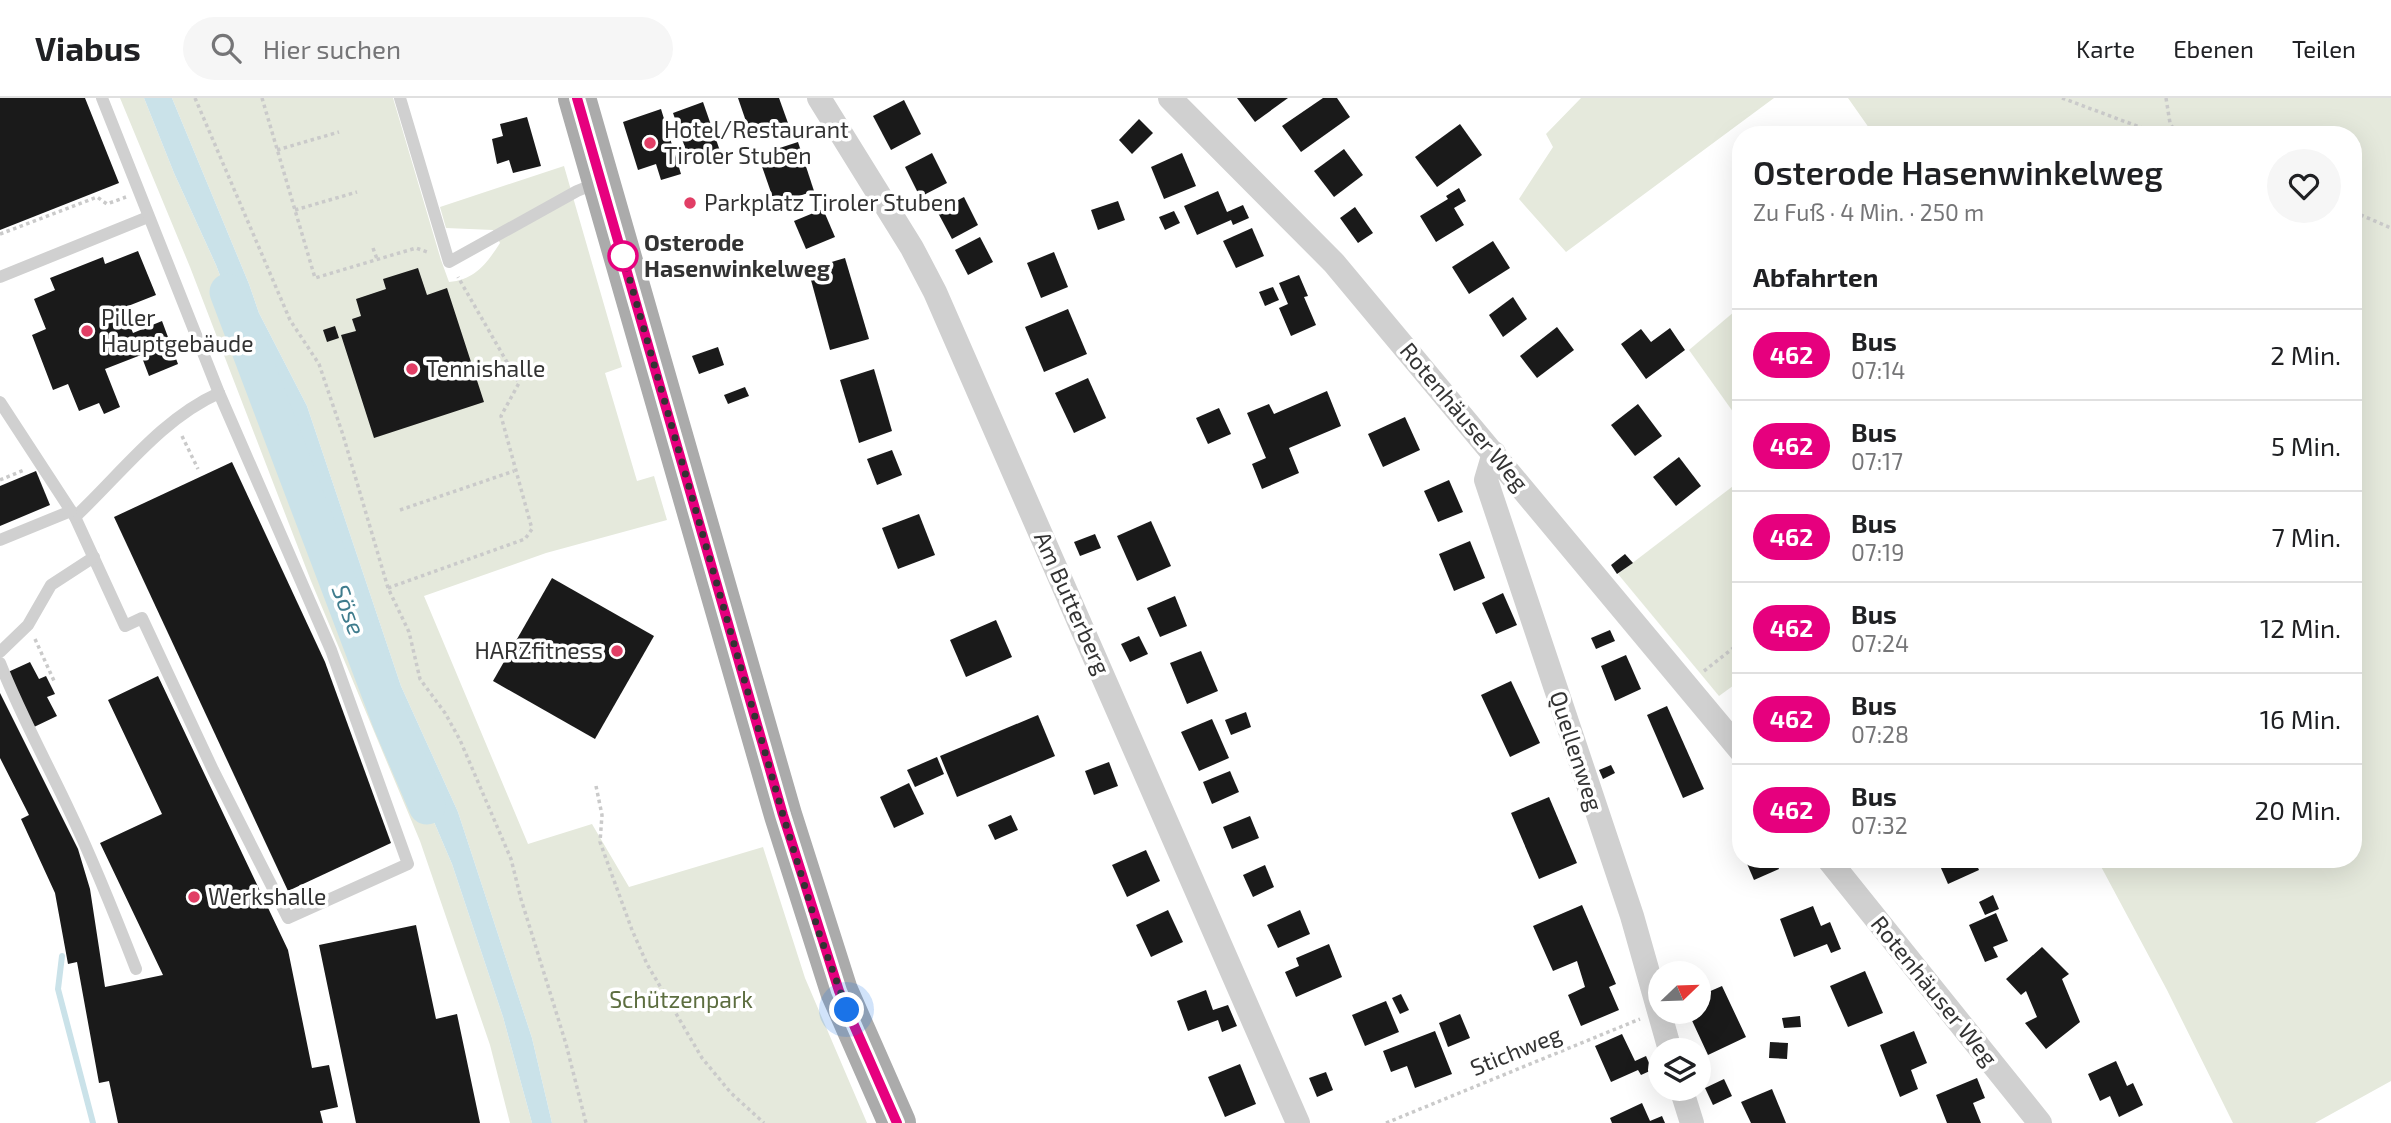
<!DOCTYPE html>
<html lang="de">
<meta charset="utf-8">
<style>
body{margin:0;font-family:"Exo 2",sans-serif;background:#f6f6f6;color:#202124;height:100vh;display:flex;flex-direction:column;font-size:26px;white-space:nowrap}
*{box-sizing:border-box;margin:0}
p{font-size:23px;color:#757577}
.icon{flex:none;width:38px;height:38px;fill:none;stroke:currentColor;stroke-width:2;stroke-linecap:round;stroke-linejoin:round}
.map{position:relative;flex:1;overflow:hidden}
.sheet{position:absolute;left:1732px;top:28px;width:630px;height:742px;display:flex;flex-direction:column;background:#fff;border-radius:28px;box-shadow:0 7px 28px #0002}
.sheet>*{flex:none}
.badge{padding:0 14px;border-radius:23px;font-size:24px;line-height:46px}
.needle{width:46px;rotate:67deg}
.buttons{position:absolute;left:1648px;top:863px;display:grid;gap:14px}
.buttons a{display:grid;place-items:center;width:63px;height:63px;border-radius:50%;background:#fff;box-shadow:0 7px 28px #0002;font-size:35px}
.you{position:absolute;width:35px;height:35px;margin:-18px;border:5px solid #fff;border-radius:50%;background:#1a73e8;box-shadow:0 0 0 10px #1a73e833}
.map>.badge{position:absolute;translate:-50% -50%;box-shadow:0 0 0 4px #fff}
h2{padding:0 21px;font-size:26px;line-height:63px}
.round{display:grid;place-items:center;flex:none;width:74px;height:74px;border-radius:37px;background:#f6f6f6}
.summary{display:flex;align-items:center;justify-content:space-between;height:119px;padding:0 21px}
h1{font-size:33px;font-weight:600;line-height:52px}
ul{padding:0;list-style:none}
li{display:flex;align-items:center;gap:21px;height:91px;padding:0 21px;border-top:2px solid #e0e0e0}
li div{flex:1}
li b{display:block;font-size:26px}
li em{font-style:normal}
li .badge{min-width:77px;font-weight:700;text-align:center}
header{display:flex;align-items:center;gap:42px;box-sizing:border-box;height:98px;padding:0 35px;background:#fff;border-bottom:2px solid #e0e0e0}
header strong{font-size:33px}
nav{display:flex;gap:38px;margin-inline-start:auto;font-size:24px}
.search{width:490px;height:63px;background:#f6f6f6;display:flex;align-items:center;gap:18px;box-sizing:border-box;padding:0 24px;border-radius:38px;color:#757577;font-size:26px}
.map>svg:first-child{display:block}
</style>
<header>
<strong>Viabus</strong>
<div class="search"><svg class="icon" aria-label="search" viewBox="0 0 24 24"><circle cx="10" cy="10" r="6"/><path d="M15 15l6 6"/></svg>Hier suchen</div>
<nav><a>Karte</a><a>Ebenen</a><a>Teilen</a></nav>
</header>
<div class="map">
<svg width="2391" height="1025" viewBox="0 0 2391 1025">
<rect width="100%" height="100%" fill="#fff"/>
<g fill="#e5e9dc">
<path d="M 120,0 L 144,0 L 174,75 L 216,167 L 396,635 L 452,766 L 503,919 L 532,1025 L 510,1025 L 490,947 L 420,743 L 311,483 L 190,169 Z"/>
<path d="M 172,0 L 393,0 L 441,162 L 449,184 C 475,182 487,165 500,145 L 493,132 L 446,130 L 440,109 L 564,68 L 622,269 L 605,275 L 637,383 L 654,378 L 667,422 L 546,455 L 424,498 L 528,746 L 592,726 L 629,789 L 763,749 L 805,880 L 867,1025 L 552,1025 L 532,940 L 458,714 L 401,588 L 307,308 L 259,215 L 249,186 Z"/>
<path d="M 1581,0 L 1774,0 L 1566,154 L 1519,101 L 1553,49 L 1546,36 Z"/>
<path d="M 1848,0 L 2391,0 L 2391,983 L 2315,1025 L 2233,1025 L 2167,892 L 2097,761 L 2354,761 L 2354,37 L 1874,37 Z"/>
<path d="M 1741,208 L 1741,325 L 1689,252 Z"/>
<path d="M 1741,382 L 1741,582 L 1719,598 L 1618,476 Z"/>
</g>
<path fill="#cae2e9" d="M 144,0 L 172,0 L 249,186 L 259,215 L 307,308 L 401,588 L 458,714 L 532,940 L 552,1025 L 532,1025 L 503,919 L 452,766 L 396,635 L 216,167 L 174,75 Z"/>
<g fill="none" stroke-linecap="round" stroke-linejoin="round">
<path stroke="#cae2e9" stroke-width="6" d="M 62,858 L 58,891 L 93,1025"/>
<path stroke="#cae2e9" stroke-width="37" d="M 228,194 L 391,624 L 427,708"/>
</g>
<g fill="#1a1a1a">
<path d="M 0,0 L 85,0 L 119,85 L 0,132 Z"/>
<path d="M 738,0 L 779,0 L 788,25 L 751,38 Z"/>
<path d="M 1237,0 L 1288,0 L 1255,24 Z"/>
<path d="M 1323,0 L 1337,0 L 1350,19 L 1301,54 L 1282,28 Z"/>
<path d="M 904,2 L 921,36 L 891,52 L 873,18 Z"/>
<path d="M 703,4 L 720,53 L 690,64 L 673,15 Z"/>
<path d="M 661,11 L 681,76 L 661,82 L 656,66 L 638,72 L 623,24 Z"/>
<path d="M 527,19 L 541,68 L 513,75 L 509,62 L 497,66 L 492,41 L 503,38 L 500,26 Z"/>
<path d="M 1139,21 L 1153,35 L 1132,56 L 1119,42 Z"/>
<path d="M 1460,26 L 1482,57 L 1437,89 L 1415,59 Z"/>
<path d="M 798,44 L 814,93 L 775,106 L 758,57 Z"/>
<path d="M 1344,51 L 1363,77 L 1334,99 L 1314,73 Z"/>
<path d="M 932,55 L 947,85 L 920,99 L 905,69 Z"/>
<path d="M 1182,55 L 1196,88 L 1164,101 L 1151,69 Z"/>
<path d="M 1459,90 L 1466,103 L 1454,110 L 1464,127 L 1436,144 L 1420,118 L 1448,101 L 1446,98 Z"/>
<path d="M 1218,93 L 1227,114 L 1243,107 L 1249,120 L 1233,127 L 1231,122 L 1197,137 L 1184,108 Z"/>
<path d="M 964,99 L 978,127 L 952,141 L 937,113 Z"/>
<path d="M 1118,103 L 1125,122 L 1098,132 L 1091,112 Z"/>
<path d="M 1355,109 L 1373,135 L 1358,145 L 1340,120 Z"/>
<path d="M 823,111 L 835,139 L 806,151 L 794,123 Z"/>
<path d="M 1174,113 L 1180,125 L 1165,132 L 1159,119 Z"/>
<path d="M 1252,130 L 1264,158 L 1236,170 L 1223,143 Z"/>
<path d="M 980,139 L 993,164 L 968,177 L 955,152 Z"/>
<path d="M 1493,143 L 1510,170 L 1469,196 L 1452,169 Z"/>
<path d="M 138,153 L 156,197 L 123,210 L 133,235 L 162,223 L 178,266 L 149,278 L 141,257 L 105,271 L 120,309 L 104,316 L 99,305 L 79,313 L 68,286 L 53,292 L 32,237 L 46,231 L 34,201 L 55,192 L 50,180 L 103,159 L 105,166 Z"/>
<path d="M 1054,154 L 1068,189 L 1041,200 L 1027,165 Z"/>
<path d="M 845,160 L 869,241 L 830,252 L 808,171 Z"/>
<path d="M 418,170 L 427,197 L 447,190 L 484,304 L 374,340 L 341,237 L 356,233 L 352,221 L 361,218 L 356,201 L 386,191 L 383,181 Z"/>
<path d="M 1299,177 L 1308,198 L 1304,199 L 1316,227 L 1291,238 L 1279,210 L 1288,206 L 1279,185 Z"/>
<path d="M 1273,189 L 1279,202 L 1265,208 L 1259,194 Z"/>
<path d="M 1513,199 L 1527,221 L 1503,239 L 1489,217 Z"/>
<path d="M 1068,211 L 1087,256 L 1044,274 L 1025,229 Z"/>
<path d="M 335,228 L 339,240 L 327,244 L 323,232 Z"/>
<path d="M 1557,229 L 1574,252 L 1537,280 L 1520,258 Z"/>
<path d="M 1670,230 L 1685,252 L 1646,281 L 1621,246 L 1641,231 L 1651,244 Z"/>
<path d="M 718,249 L 724,267 L 699,276 L 692,258 Z"/>
<path d="M 874,271 L 892,333 L 859,345 L 840,282 Z"/>
<path d="M 1088,280 L 1106,320 L 1074,335 L 1055,295 Z"/>
<path d="M 745,289 L 749,298 L 728,306 L 724,297 Z"/>
<path d="M 1327,293 L 1341,328 L 1289,350 L 1299,375 L 1262,391 L 1252,366 L 1266,360 L 1247,315 L 1269,306 L 1274,316 Z"/>
<path d="M 1638,306 L 1662,338 L 1635,358 L 1611,327 Z"/>
<path d="M 1219,310 L 1231,336 L 1208,346 L 1196,320 Z"/>
<path d="M 1405,319 L 1420,352 L 1383,369 L 1368,336 Z"/>
<path d="M 892,352 L 902,377 L 877,387 L 867,361 Z"/>
<path d="M 1679,359 L 1701,388 L 1676,408 L 1653,379 Z"/>
<path d="M 232,364 L 325,564 L 391,745 L 288,793 L 114,419 Z"/>
<path d="M 36,373 L 50,407 L 0,428 L 0,388 Z"/>
<path d="M 1449,382 L 1463,414 L 1438,424 L 1424,393 Z"/>
<path d="M 919,416 L 935,457 L 898,471 L 882,430 Z"/>
<path d="M 1151,423 L 1171,468 L 1137,483 L 1117,438 Z"/>
<path d="M 1095,436 L 1101,450 L 1080,458 L 1074,444 Z"/>
<path d="M 1470,443 L 1485,480 L 1454,493 L 1439,456 Z"/>
<path d="M 1625,456 L 1633,465 L 1617,476 L 1611,467 Z"/>
<path d="M 552,480 L 654,538 L 595,641 L 493,583 Z"/>
<path d="M 1503,495 L 1517,527 L 1496,536 L 1482,505 Z"/>
<path d="M 1175,498 L 1187,528 L 1160,539 L 1147,510 Z"/>
<path d="M 996,522 L 1012,559 L 966,579 L 950,542 Z"/>
<path d="M 1610,532 L 1615,543 L 1596,551 L 1591,540 Z"/>
<path d="M 1139,538 L 1148,556 L 1130,564 L 1121,546 Z"/>
<path d="M 1201,553 L 1218,593 L 1187,606 L 1170,565 Z"/>
<path d="M 1626,557 L 1641,591 L 1615,603 L 1601,568 Z"/>
<path d="M 30,564 L 39,581 L 46,578 L 55,596 L 47,599 L 57,618 L 34,629 L 8,574 Z"/>
<path d="M 158,578 L 288,852 L 312,970 L 329,967 L 338,1009 L 320,1013 L 323,1025 L 118,1025 L 109,983 L 99,985 L 77,864 L 68,866 L 55,795 L 21,721 L 29,717 L 0,660 L 0,595 L 78,751 L 90,791 L 105,889 L 163,877 L 100,745 L 162,716 L 108,602 Z"/>
<path d="M 1511,583 L 1540,645 L 1510,659 L 1481,597 Z"/>
<path d="M 1667,608 L 1704,691 L 1683,700 L 1647,617 Z"/>
<path d="M 1246,614 L 1251,629 L 1231,637 L 1225,622 Z"/>
<path d="M 1038,617 L 1055,658 L 957,699 L 940,658 Z"/>
<path d="M 1212,621 L 1229,660 L 1199,673 L 1181,634 Z"/>
<path d="M 937,659 L 944,676 L 915,689 L 907,672 Z"/>
<path d="M 1109,664 L 1118,688 L 1094,697 L 1085,673 Z"/>
<path d="M 1611,667 L 1615,675 L 1603,681 L 1599,672 Z"/>
<path d="M 1230,673 L 1239,694 L 1212,706 L 1203,684 Z"/>
<path d="M 909,685 L 924,716 L 894,730 L 880,699 Z"/>
<path d="M 1549,699 L 1577,765 L 1539,781 L 1511,715 Z"/>
<path d="M 1011,717 L 1018,732 L 995,742 L 988,727 Z"/>
<path d="M 1250,718 L 1259,740 L 1232,751 L 1223,729 Z"/>
<path d="M 1146,752 L 1160,783 L 1127,799 L 1112,767 Z"/>
<path d="M 1745,761 L 1775,761 L 1779,771 L 1754,782 Z"/>
<path d="M 1937,761 L 1974,761 L 1979,772 L 1948,786 Z"/>
<path d="M 1265,767 L 1274,789 L 1253,799 L 1243,777 Z"/>
<path d="M 1993,797 L 1999,811 L 1985,817 L 1979,804 Z"/>
<path d="M 1582,807 L 1616,886 L 1609,889 L 1619,912 L 1581,928 L 1568,897 L 1585,889 L 1577,863 L 1553,873 L 1533,828 Z"/>
<path d="M 1813,808 L 1821,828 L 1830,824 L 1841,851 L 1831,855 L 1827,846 L 1794,859 L 1780,821 Z"/>
<path d="M 1168,812 L 1183,844 L 1151,859 L 1136,827 Z"/>
<path d="M 1300,812 L 1310,836 L 1278,850 L 1267,827 Z"/>
<path d="M 1996,815 L 2008,843 L 1993,849 L 1998,859 L 1985,864 L 1969,827 Z"/>
<path d="M 416,827 L 436,921 L 457,916 L 480,1025 L 356,1025 L 319,847 Z"/>
<path d="M 1329,846 L 1342,879 L 1296,899 L 1285,874 L 1299,868 L 1296,860 Z"/>
<path d="M 2042,849 L 2069,876 L 2062,881 L 2080,924 L 2046,951 L 2025,925 L 2037,919 L 2026,893 L 2021,897 L 2006,881 Z"/>
<path d="M 1865,873 L 1883,915 L 1848,929 L 1830,888 Z"/>
<path d="M 1722,888 L 1746,939 L 1708,957 L 1688,914 L 1699,914 L 1699,898 Z"/>
<path d="M 1206,892 L 1213,912 L 1228,907 L 1237,928 L 1222,934 L 1218,922 L 1188,933 L 1177,903 Z"/>
<path d="M 1401,896 L 1409,912 L 1400,916 L 1392,900 Z"/>
<path d="M 1386,903 L 1399,934 L 1365,948 L 1352,917 Z"/>
<path d="M 1460,916 L 1470,940 L 1448,949 L 1439,925 Z"/>
<path d="M 1800,918 L 1801,929 L 1784,930 L 1782,920 Z"/>
<path d="M 1435,933 L 1452,976 L 1415,990 L 1407,968 L 1391,974 L 1383,953 Z"/>
<path d="M 1914,933 L 1927,965 L 1911,972 L 1918,991 L 1900,999 L 1880,947 Z"/>
<path d="M 1622,936 L 1635,963 L 1646,958 L 1652,972 L 1641,977 L 1638,972 L 1611,984 L 1595,948 Z"/>
<path d="M 1770,944 L 1788,945 L 1787,961 L 1769,960 Z"/>
<path d="M 2116,963 L 2127,988 L 2133,985 L 2143,1007 L 2119,1019 L 2110,998 L 2100,1003 L 2088,976 Z"/>
<path d="M 1240,966 L 1256,1006 L 1225,1019 L 1208,979 Z"/>
<path d="M 1326,974 L 1333,992 L 1317,999 L 1309,980 Z"/>
<path d="M 1977,980 L 1985,1000 L 1973,1005 L 1981,1025 L 1947,1025 L 1936,997 Z"/>
<path d="M 1724,981 L 1732,998 L 1713,1007 L 1705,990 Z"/>
<path d="M 1772,991 L 1786,1025 L 1751,1025 L 1741,1004 Z"/>
<path d="M 1642,1005 L 1650,1023 L 1662,1018 L 1665,1025 L 1612,1025 L 1610,1020 Z"/>
</g>
<g fill="none" stroke-linecap="round" stroke-linejoin="round">
<g stroke="#cacaca" stroke-width="3.5" stroke-dasharray="3.5 3.5" stroke-linecap="butt">
<path d="M 195,0 L 290,222 L 319,266 L 343,337 L 388,490 L 409,534 L 420,581 L 445,615 L 460,642 L 511,761 L 521,801 L 566,946 L 586,1025"/>
<path d="M 262,0 L 315,180 L 416,150 L 430,155"/>
<path d="M 2062,0 L 2161,37"/>
<path d="M 2166,0 L 2170,25 L 2177,37"/>
<path d="M 277,52 L 339,34"/>
<path d="M 295,112 L 357,94"/>
<path d="M 2354,114 L 2391,130"/>
<path d="M 0,136 L 97,99 L 107,106 L 126,99"/>
<path d="M 373,150 L 377,161"/>
<path d="M 182,338 L 198,371"/>
<path d="M 0,382 L 24,372"/>
<path d="M 400,412 L 514,373"/>
<path d="M 388,490 L 525,441 L 532,431 L 501,318 L 519,285 L 458,179"/>
<path d="M 35,541 L 55,585"/>
<path d="M 1704,573 L 1741,544"/>
<path d="M 596,688 L 602,717 L 600,744 L 632,832 L 647,866 L 702,960 L 731,995 L 764,1025"/>
<path d="M 1386,1025 L 1640,921"/>
</g>
<g stroke="#d0d0d0" stroke-width="12">
<path d="M 400,0 L 449,164 L 577,93 L 597,85"/>
<path d="M 0,179 L 148,119"/>
<path d="M 0,304 L 75,419 L 125,528 L 142,520 L 213,672 L 288,820 L 408,766 L 331,552 L 219,295 L 102,0"/>
<path d="M 75,419 C 121,376 161,321 219,295"/>
<path d="M 0,442 L 71,413"/>
<path d="M 0,554 L 28,527 L 51,487 L 94,459"/>
<path d="M 0,565 C 20,616 46,663 69,712 C 94,764 115,817 136,871"/>
</g>
<g stroke="#d0d0d0" stroke-width="24">
<path d="M 819,0 L 912,150 L 935,194 L 1298,1025"/>
<path d="M 1170,0 L 1334,165 L 1741,653"/>
<path d="M 1494,355 L 1486,382 L 1632,818 L 1670,952"/>
<path d="M 1828,761 L 2040,1025"/>
<path d="M 1681,990 L 1692,1025"/>
</g>
<path stroke="#ababab" stroke-width="38" d="M 577,0 L 783,717 L 839,893 L 897,1025"/>
</g>
<g fill="none" stroke-linecap="round" stroke-linejoin="round">
<g stroke="#fff" stroke-width="16">
<path id="line" d="M 577,0 L 783,717 L 839,893 L 897,1025"/>
</g>
<use href="#line" stroke="#e6007e" stroke-width="10"/>
<path stroke="#333" stroke-width="7" stroke-dasharray="0 12.6" d="M 623,158 L 783,717 L 819,835 L 847,912"/>
</g>
<g fill="#e13e65" stroke="#fff" stroke-width="2.5">
<circle cx="650" cy="45" r="7"/>
<circle cx="690" cy="105" r="7"/>
<circle cx="87" cy="233" r="7"/>
<circle cx="412" cy="271" r="7"/>
<circle cx="617" cy="553" r="7"/>
<circle cx="194" cy="799" r="7"/>
</g>
<circle fill="#fff" stroke="#e6007e" stroke-width="3.5" cx="623" cy="158" r="14"/>
<g text-anchor="middle" stroke-width="7" stroke-linejoin="round" paint-order="stroke">
<g font-size="23" fill="#333" stroke="#fff" text-anchor="start">
<text x="664" y="40">Hotel/Restaurant<tspan x="664" dy="26">Tiroler Stuben</tspan></text>
<text x="704" y="113">Parkplatz Tiroler Stuben</text>
<text x="101" y="228">Piller<tspan x="101" dy="26">Hauptgebäude</tspan></text>
<text x="426" y="279">Tennishalle</text>
<text x="603" y="561" text-anchor="end">HARZfitness</text>
<text x="208" y="807">Werkshalle</text>
</g>
<g font-size="23" font-weight="bold" fill="#333" stroke="#fff" text-anchor="start">
<text x="644" y="153">Osterode<tspan x="644" dy="26">Hasenwinkelweg</tspan></text>
</g>
<g font-size="23" fill="#333" stroke="#fff">
<text transform="translate(1464 319) rotate(50)" y="8">Rotenhäuser Weg</text>
<text transform="translate(1072 505) rotate(66)" y="8">Am Butterberg</text>
<text transform="translate(1576 653) rotate(72)" y="8">Quellenweg</text>
<text transform="translate(1934 893) rotate(51)" y="8">Rotenhäuser Weg</text>
<text transform="translate(1516 953) rotate(-22)" y="8">Stichweg</text>
</g>
<g font-size="23" fill="#5d6e40" stroke="#fff">
<text x="681" y="910">Schützenpark</text>
</g>
<g font-size="24" font-style="italic" fill="#3f7c8d" stroke="#fff">
<text transform="translate(348 512) rotate(69)" y="8">Söse</text>
</g>
</g>
</svg>
<div class="buttons">
<a><svg class="needle" viewBox="-14 -14 28 28"><path d="M0-13l5 13h-10z" fill="#e53935"/><path d="M0 13l5-13h-10z" fill="#757577"/></svg></a>
<a><svg class="icon" aria-label="layers" viewBox="0 0 24 24"><path d="M12 4l9 5-9 5-9-5zM3 14l9 5 9-5"/></svg></a>
</div>
<div class="you" style="left:847px;top:912px"></div>
<section class="sheet">
<div class="summary"><div><h1>Osterode Hasenwinkelweg</h1><p>Zu Fuß · 4 Min. · 250 m</p></div><a class="round"><svg class="icon" aria-label="heart" viewBox="0 0 24 24"><path d="M12 20l-8-8c-3-5 5-10 8-4 3-6 11-1 8 4z"/></svg></a></div>
<h2>Abfahrten</h2>
<ul>
<li><span class="badge" style="background:#e6007e;color:#fff">462</span><div><b>Bus</b><p>07:14</p></div><em>2 Min.</em></li>
<li><span class="badge" style="background:#e6007e;color:#fff">462</span><div><b>Bus</b><p>07:17</p></div><em>5 Min.</em></li>
<li><span class="badge" style="background:#e6007e;color:#fff">462</span><div><b>Bus</b><p>07:19</p></div><em>7 Min.</em></li>
<li><span class="badge" style="background:#e6007e;color:#fff">462</span><div><b>Bus</b><p>07:24</p></div><em>12 Min.</em></li>
<li><span class="badge" style="background:#e6007e;color:#fff">462</span><div><b>Bus</b><p>07:28</p></div><em>16 Min.</em></li>
<li><span class="badge" style="background:#e6007e;color:#fff">462</span><div><b>Bus</b><p>07:32</p></div><em>20 Min.</em></li>
</ul>
</section>
</div>
